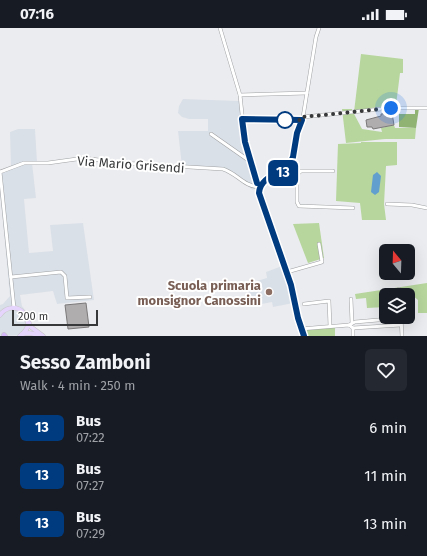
<!DOCTYPE html>
<meta charset="utf-8">
<style>
body{margin:0;font-family:"Fira Sans",sans-serif;background:#242831;color:#f1f3f6;height:100vh;display:flex;flex-direction:column;font-size:15px;white-space:nowrap}
*{box-sizing:border-box;margin:0}
p{font-size:13px;color:#9ea1a6}
.icon{flex:none;width:22px;height:22px;fill:none;stroke:currentColor;stroke-width:2;stroke-linecap:round;stroke-linejoin:round}
.map{position:relative;height:308px;overflow:hidden}
.drawer{display:flex;flex-direction:column;background:#171b24;flex:1}
.drawer>*{flex:none}
.badge{padding:0 8px;border-radius:6px;font-size:14px;line-height:26px}
.needle{width:26px;rotate:341deg}
.fabs{position:absolute;left:379px;top:216px;display:grid;gap:8px}
.fabs a{display:grid;place-items:center;width:36px;height:36px;border-radius:6px;background:#171b24;box-shadow:0 4px 16px #0002;font-size:20px}
.scale{position:absolute;left:12px;bottom:10px;width:86px;box-sizing:border-box;padding-left:4px;border:2px solid #373839;border-top:0;font-size:11px;line-height:14px;white-space:nowrap;color:#373839;-webkit-text-stroke:3px #fff;paint-order:stroke}
.you{position:absolute;width:20px;height:20px;margin:-10px;border:3px solid #fff;border-radius:50%;background:#1a73e8;box-shadow:0 0 0 6px #1a73e833}
.map>.badge{position:absolute;translate:-50% -50%;box-shadow:0 0 0 2px #fff}
.round{display:grid;place-items:center;flex:none;width:42px;height:42px;border-radius:6px;background:#242831}
.summary{display:flex;align-items:center;justify-content:space-between;height:68px;padding:0 20px}
h1{font-size:19px;font-weight:700;line-height:30px}
ul{padding:0;list-style:none}
li{display:flex;align-items:center;gap:12px;height:48px;padding:0 20px}
li div{flex:1}
li b{display:block;font-size:15px}
li em{font-style:normal}
li .badge{min-width:44px;font-weight:700;text-align:center}
.status{display:flex;justify-content:space-between;align-items:center;height:28px;padding:0 20px;background:#171b24;direction:ltr}
.status svg{height:11px;fill:currentColor}
.map>svg:first-child{display:block}
</style>
<div class="status"><b>07:16</b><svg viewBox="0 0 49 12"><path d="M0 12V9h3v3zM5 12V6h3v6zM10 12V3h3v9zM15 12V0h3v12zM26 1h20v11H26zM47 4h2v5h-2z"/></svg></div>
<div class="map">
<svg width="427" height="308" viewBox="0 0 427 308">
<rect width="100%" height="100%" fill="#ebecef"/>
<g fill="#dae0e8">
<path d="M 183,71 L 239,73 L 245,120 L 256,157 L 253,162 L 227,143 L 182,138 L 178,103 L 208,103 L 208,91 L 189,91 L 182,89 L 178,85 L 179,78 Z"/>
<path d="M 18,101 L 35,101 L 37,134 L 32,135 L 36,170 L 24,171 L 29,225 L 53,223 L 50,197 L 83,195 L 94,272 L 57,276 L 53,263 L 20,267 L 22,278 L 29,287 L 31,295 L 26,307 L 0,308 L 0,277 L 3,276 L 10,268 L 0,163 L 0,143 L 11,139 L 10,104 Z"/>
<path d="M 282,238 L 293,275 L 273,279 L 272,274 L 252,278 L 246,256 L 267,250 L 266,244 Z"/>
</g>
<g fill="#b6d69d">
<path d="M 361,26 L 403,31 L 403,45 L 400,45 L 396,77 L 371,80 L 369,82 L 353,84 L 362,101 L 382,104 L 381,100 L 394,97 L 395,100 L 416,100 L 415,111 L 385,111 L 346,115 L 342,81 L 352,81 L 352,84 L 354,84 Z"/>
<path d="M 361,114 L 397,114 L 397,137 L 386,138 L 384,176 L 386,192 L 362,192 L 360,175 L 336,173 L 338,116 L 361,115 Z"/>
<path d="M 319,195 L 324,230 L 308,235 L 293,196 Z"/>
<path d="M 427,255 L 427,285 L 418,285 L 418,272 L 405,261 L 397,262 L 397,266 L 386,267 L 386,279 L 367,280 L 366,270 L 356,271 L 355,266 Z"/>
<path d="M 335,298 L 335,308 L 306,308 L 303,300 Z"/>
</g>
<path fill="#90b374" d="M 399,80 L 419,80 L 416,100 L 399,99 L 399,86 L 415,86 L 415,82 L 399,82 Z"/>
<path fill="#619fcf" d="M 377,144 L 381,148 L 379,164 L 375,167 L 371,164 L 373,147 Z"/>
<g fill="#b0adae" stroke="#7b7879">
<path d="M 392,85 L 394,97 L 373,101 L 372,99 L 367,99 L 366,92 L 381,88 L 381,86 Z"/>
<path d="M 86,275 L 89,299 L 68,301 L 65,277 Z"/>
</g>
<g fill="none" stroke-linecap="round" stroke-linejoin="round">
<g stroke="#9fa1a3" stroke-width="4">
<g id="minor">
<path d="M 220,0 L 240,67 L 245,114 L 257,155 L 260,158"/>
<path d="M 240,67 L 307,65"/>
<path d="M 303,89 L 391,80 L 427,80"/>
<path d="M 242,91 L 302,92"/>
<path d="M 211,106 L 251,134"/>
<path d="M 288,140 L 285,140 C 275,148 260,150 259,165 L 291,257 L 298,290 L 304,308"/>
<path d="M 289,142 L 297,149 L 297,174 L 299,178 L 353,180"/>
<path d="M 0,144 L 24,135 L 48,135 L 84,130 L 121,135 L 223,141 C 238,146 243,158 259,159"/>
<path d="M 0,144 L 14,280"/>
<path d="M 277,145 L 288,145 L 288,140 L 293,129 L 297,105 L 303,89 L 316,9 L 319,0"/>
<path d="M 295,148 L 301,143 L 333,143"/>
<path d="M 387,176 L 412,177 L 427,180"/>
<path d="M 287,244 L 322,234 L 319,216"/>
<path d="M 11,249 L 61,244 L 65,248 L 67,270 L 90,269"/>
<path d="M 399,261 L 399,267"/>
<path d="M 351,271 L 352,295"/>
<path d="M 304,276 L 329,273 L 330,298"/>
<path d="M 401,290 L 402,308"/>
<path d="M 349,297 L 355,294 L 401,290"/>
<path d="M 353,300 L 353,308"/>
<path d="M 300,301 L 349,297 L 353,300 L 401,297"/>
</g>
</g>
<g stroke="#c7c7c8" stroke-width="5">
<g id="major">
<path d="M 0,287 C 15,267 41,294 20,308"/>
<path d="M 28,293 L 31,299 L 43,308"/>
<path d="M 22,306 L 29,305 L 39,307"/>
</g>
</g>
<g stroke="#c7c7c8" stroke-width="5.5">
<path id="highway" d="M 4,307 L 5,308"/>
</g>
<use href="#minor" stroke="#fff" stroke-width="3"/>
<use href="#major" stroke="#e5d4fb" stroke-width="4"/>
<use href="#highway" stroke="#d3b7f9" stroke-width="4.5"/>
</g>
<g fill="none" stroke-linecap="round" stroke-linejoin="round">
<g stroke="#fff" stroke-width="9">
<path id="line" d="M 257,155 L 245,114 L 242,91 L 302,92 L 297,105 L 293,129 L 288,140 L 288,145 L 285,146 L 283,144 C 272,147 260,152 259,165 L 291,257 L 298,290 L 304,308"/>
</g>
<use href="#line" stroke="#003b80" stroke-width="6"/>
<path stroke="#373839" stroke-width="4" stroke-dasharray="0 7.2" d="M 285,92 L 302,92 L 303,89 L 391,80"/>
</g>
<circle fill="#fff" stroke="#003b80" stroke-width="2" cx="285" cy="92" r="8"/>
<circle fill="#8d6e63" stroke="#fff" stroke-width="1.5" cx="269" cy="264" r="4"/>
<g text-anchor="middle" stroke-width="4" stroke-linejoin="round" paint-order="stroke">
<g font-size="13" fill="#373839" stroke="#fff">
<text transform="translate(131 136) rotate(4)" y="5">Via Mario Grisendi</text>
</g>
<g font-size="13" font-weight="bold" fill="#785e54" stroke="#fff" text-anchor="end">
<text x="261" y="262">Scuola primaria<tspan x="261" dy="15">monsignor Canossini</tspan></text>
</g>
</g>
</svg>
<div class="fabs">
<a><svg class="needle" viewBox="-14 -14 28 28"><path d="M0-13l5 13h-10z" fill="#e53935"/><path d="M0 13l5-13h-10z" fill="#9ea1a6"/></svg></a>
<a><svg class="icon" aria-label="layers" viewBox="0 0 24 24"><path d="M12 4l9 5-9 5-9-5zM3 14l9 5 9-5"/></svg></a>
</div>
<div class="scale">200 m</div>
<div class="you" style="left:391px;top:80px"></div>
<b class="badge" style="left:283px;top:145px;background:#003b80;color:#fff">13</b>
</div>
<section class="drawer">
<div class="summary"><div><h1>Sesso Zamboni</h1><p>Walk · 4 min · 250 m</p></div><a class="round"><svg class="icon" aria-label="heart" viewBox="0 0 24 24"><path d="M12 20l-8-8c-3-5 5-10 8-4 3-6 11-1 8 4z"/></svg></a></div>
<ul>
<li><span class="badge" style="background:#003b80;color:#fff">13</span><div><b>Bus</b><p>07:22</p></div><em>6 min</em></li>
<li><span class="badge" style="background:#003b80;color:#fff">13</span><div><b>Bus</b><p>07:27</p></div><em>11 min</em></li>
<li><span class="badge" style="background:#003b80;color:#fff">13</span><div><b>Bus</b><p>07:29</p></div><em>13 min</em></li>
</ul>
</section>
